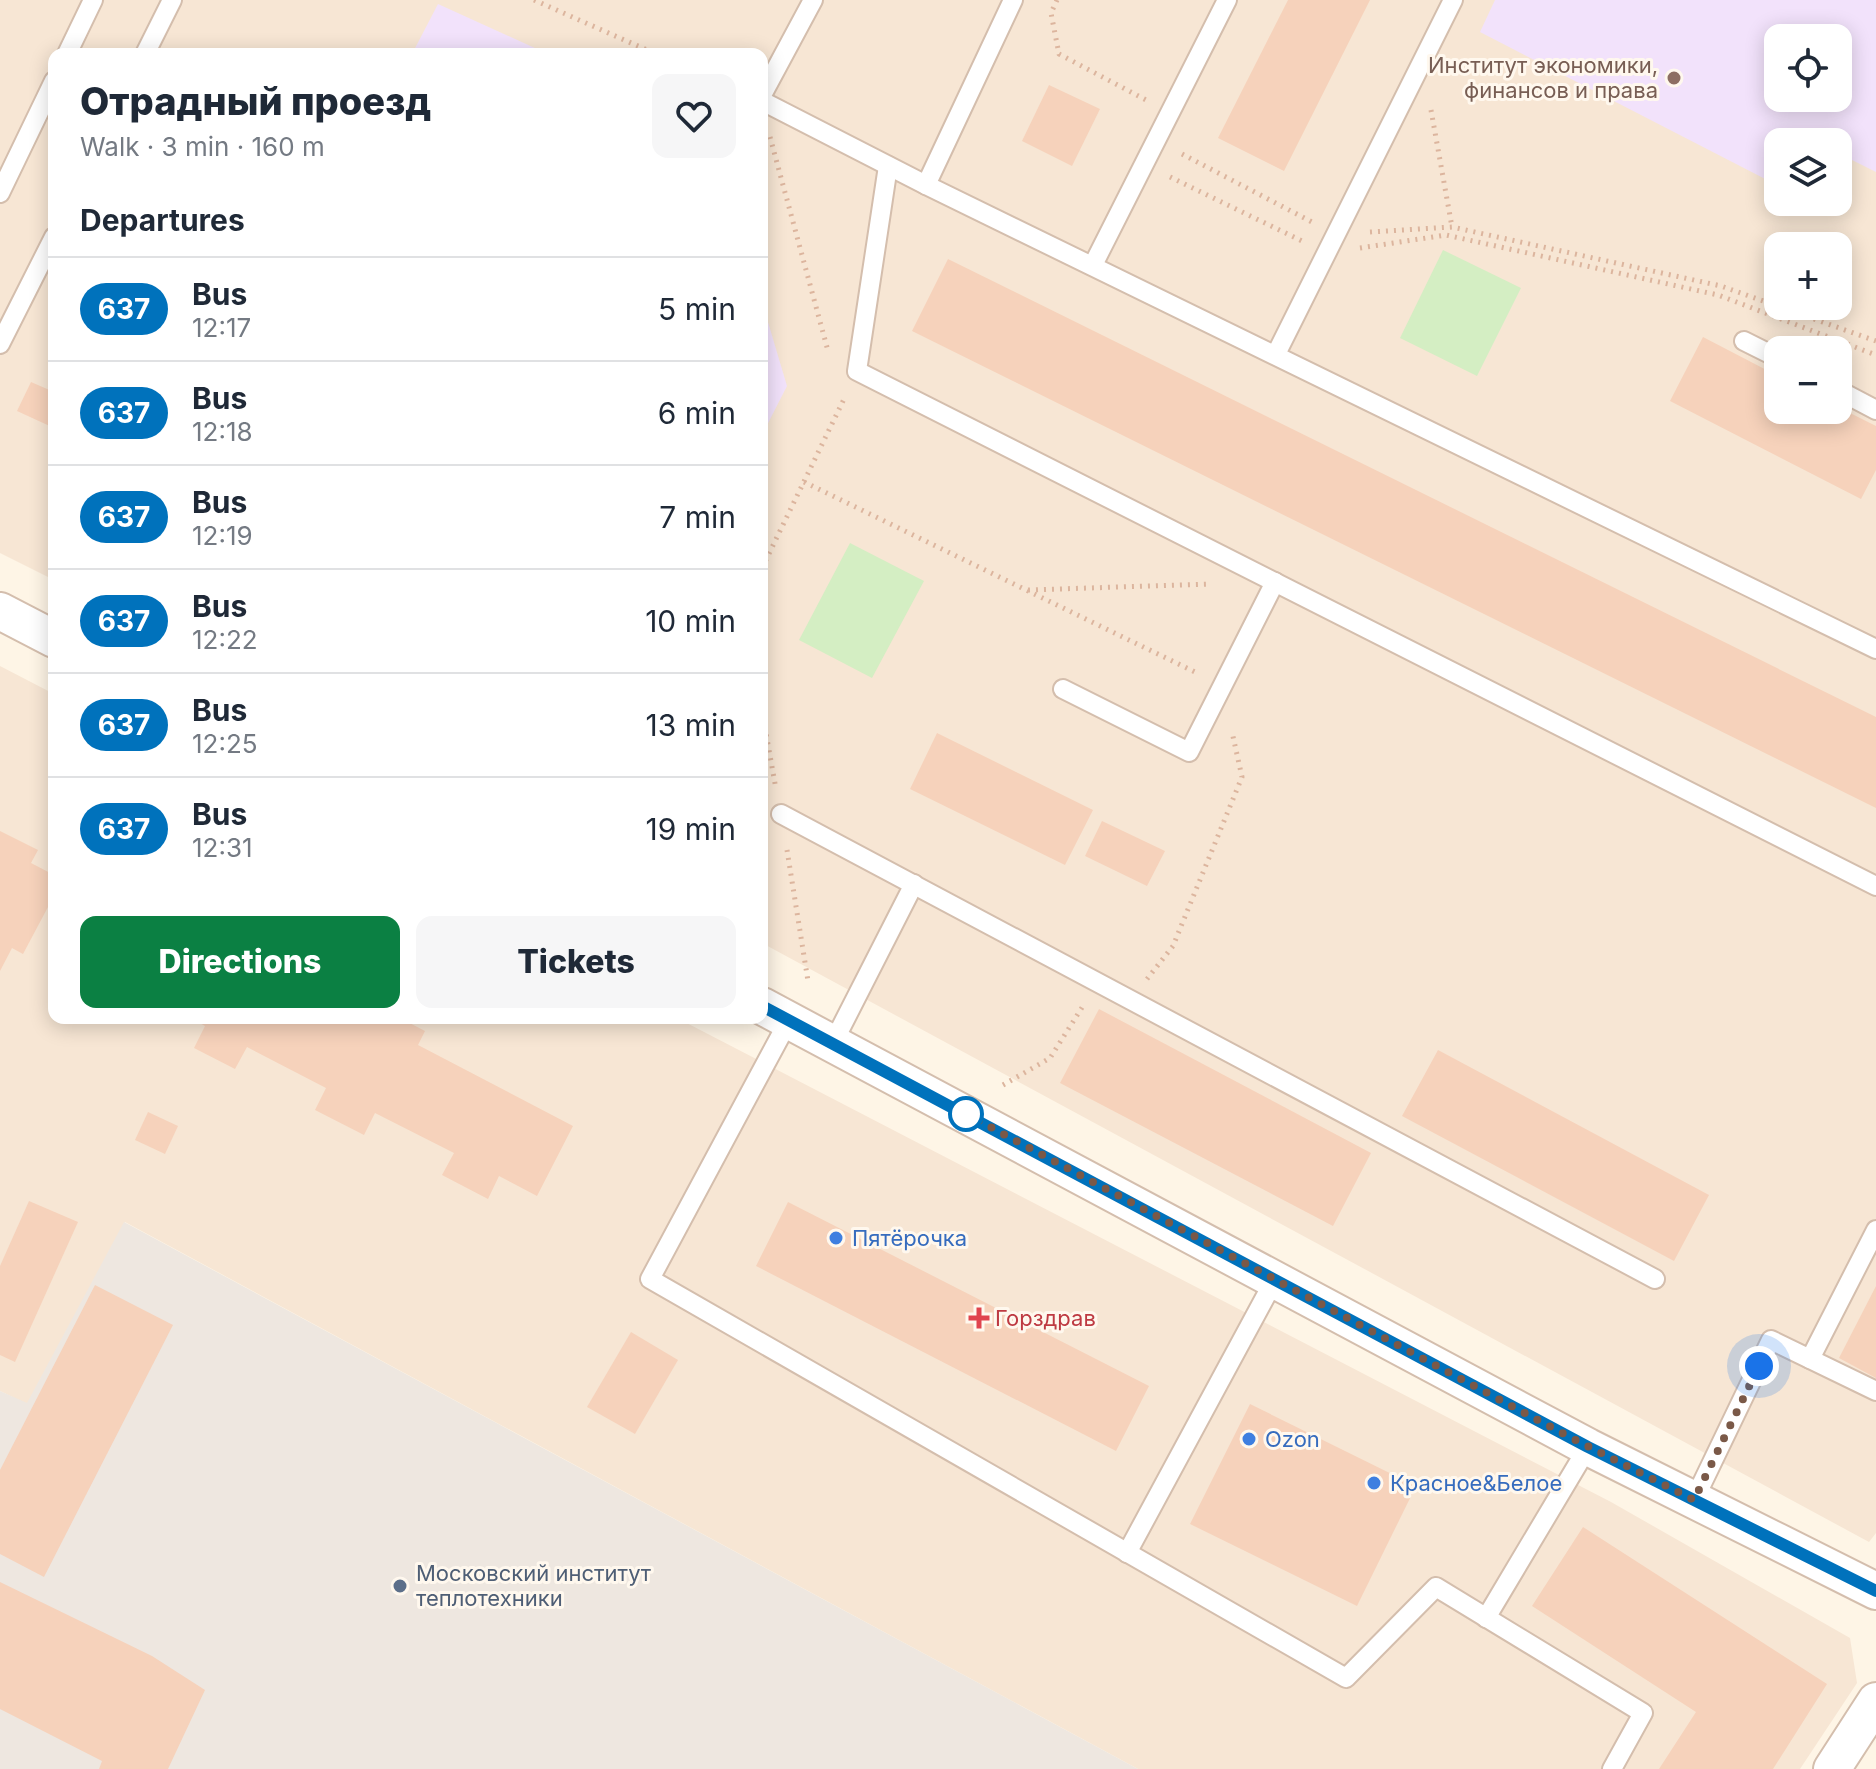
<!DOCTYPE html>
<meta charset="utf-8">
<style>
body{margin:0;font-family:Inter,sans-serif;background:#f6f6f7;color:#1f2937;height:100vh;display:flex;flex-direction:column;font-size:30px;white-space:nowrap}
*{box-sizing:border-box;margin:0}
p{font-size:26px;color:#747a83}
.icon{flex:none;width:44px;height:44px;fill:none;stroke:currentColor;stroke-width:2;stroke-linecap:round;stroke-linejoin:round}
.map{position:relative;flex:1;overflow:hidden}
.drawer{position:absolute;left:48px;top:48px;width:720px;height:976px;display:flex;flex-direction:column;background:#fff;border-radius:16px;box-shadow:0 4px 20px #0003}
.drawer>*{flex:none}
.badge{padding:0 16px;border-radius:26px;font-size:28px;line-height:52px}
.controls{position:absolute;left:1764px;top:24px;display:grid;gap:16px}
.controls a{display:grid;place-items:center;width:88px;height:88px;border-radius:16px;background:#fff;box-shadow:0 4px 20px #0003;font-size:40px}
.you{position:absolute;width:40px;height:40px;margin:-20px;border:6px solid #fff;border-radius:50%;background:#1a73e8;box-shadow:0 0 0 12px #1a73e833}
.map>.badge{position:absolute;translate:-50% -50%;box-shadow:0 0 0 4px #fff}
h2{padding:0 32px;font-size:30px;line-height:72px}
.round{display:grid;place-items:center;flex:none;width:84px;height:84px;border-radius:16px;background:#f6f6f7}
.headline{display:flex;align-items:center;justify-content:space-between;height:136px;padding:0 32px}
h1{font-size:38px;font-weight:800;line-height:60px}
.button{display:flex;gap:16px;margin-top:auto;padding:16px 32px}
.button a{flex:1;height:92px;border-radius:16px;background:#0b8043;color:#fff;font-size:32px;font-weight:800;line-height:92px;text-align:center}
.button a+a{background:#f6f6f7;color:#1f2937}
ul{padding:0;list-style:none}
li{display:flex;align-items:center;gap:24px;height:104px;padding:0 32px;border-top:2px solid #e0e1e3}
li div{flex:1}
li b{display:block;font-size:30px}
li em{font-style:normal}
li .badge{min-width:88px;font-weight:700;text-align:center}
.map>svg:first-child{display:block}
</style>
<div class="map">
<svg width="1876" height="1769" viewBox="0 0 1876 1769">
<rect width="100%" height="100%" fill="#fef5e6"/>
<g fill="#f7e6d4" fill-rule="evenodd">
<path d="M 0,0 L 1876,0 L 1876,1533 L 1869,1542 L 762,943 L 762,54 L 54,54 L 54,580 L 0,553 ZM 1778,38 L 1838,38 L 1838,98 L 1778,98 ZM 1778,142 L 1838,142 L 1838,202 L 1778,202 ZM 1778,246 L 1838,246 L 1838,306 L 1778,306 ZM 1778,350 L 1838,350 L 1838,410 L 1778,410 Z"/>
<path d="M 0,666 L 54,694 L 54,1018 L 677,1018 L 1611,1502 L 1850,1638 L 1857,1683 L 1800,1769 L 1138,1769 L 125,1222 L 27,1404 L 0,1391 Z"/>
</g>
<path fill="#eee7e0" d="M 124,1222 L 1138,1769 L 0,1769 L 0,1391 L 27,1403 Z"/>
<g fill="#f2e2fb" fill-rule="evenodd">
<path d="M 1495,0 L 1876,0 L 1876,172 L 1838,153 L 1838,142 L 1815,142 L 1799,134 L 1795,142 L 1778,142 L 1778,174 L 1773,183 L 1480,32 ZM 1778,38 L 1838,38 L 1838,98 L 1778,98 Z"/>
<path d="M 438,4 L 548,54 L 412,54 Z"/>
<path d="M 762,302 L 787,386 L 762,435 Z"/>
</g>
<g fill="#d4eec3">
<path d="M 1443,250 L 1521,288 L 1477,376 L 1400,338 Z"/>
<path d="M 850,543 L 924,581 L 872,678 L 799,640 Z"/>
</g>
<g fill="#f6d2bb">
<path d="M 1288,0 L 1370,0 L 1284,171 L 1218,138 Z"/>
<path d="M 1049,85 L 1100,109 L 1072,166 L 1022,141 Z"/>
<path d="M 948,259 L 1876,717 L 1876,808 L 912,331 Z"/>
<path d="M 1703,337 L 1778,376 L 1778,410 L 1838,410 L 1838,407 L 1876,426 L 1876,470 L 1861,499 L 1670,401 Z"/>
<path d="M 31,382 L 54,392 L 54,428 L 17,411 Z"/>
<path d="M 937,733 L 1093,810 L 1065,865 L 910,789 Z"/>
<path d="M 1102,821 L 1165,851 L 1147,886 L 1085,856 Z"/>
<path d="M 0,831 L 38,850 L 31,863 L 54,875 L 54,910 L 48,907 L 23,954 L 12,948 L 0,971 Z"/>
<path d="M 1099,1009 L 1371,1153 L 1333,1226 L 1060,1083 Z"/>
<path d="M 191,1018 L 400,1018 L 425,1031 L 418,1045 L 573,1126 L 537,1196 L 499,1176 L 488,1199 L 442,1175 L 454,1153 L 375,1113 L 364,1135 L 315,1110 L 326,1088 L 247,1047 L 235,1069 L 194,1048 L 205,1026 Z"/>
<path d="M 1438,1050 L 1709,1195 L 1674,1261 L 1402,1116 Z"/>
<path d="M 148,1112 L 178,1126 L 165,1154 L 135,1140 Z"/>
<path d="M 29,1201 L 78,1222 L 15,1362 L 0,1355 L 0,1266 Z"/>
<path d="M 788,1202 L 1149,1386 L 1116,1451 L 756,1266 Z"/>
<path d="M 95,1285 L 173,1325 L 44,1577 L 0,1554 L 0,1470 Z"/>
<path d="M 1876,1286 L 1876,1378 L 1839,1358 Z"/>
<path d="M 631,1332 L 678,1360 L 635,1434 L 587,1407 Z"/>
<path d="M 1250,1404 L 1416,1486 L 1357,1606 L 1190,1524 Z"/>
<path d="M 1583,1527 L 1827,1684 L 1773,1769 L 1659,1769 L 1696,1712 L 1532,1606 Z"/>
<path d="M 0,1582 L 152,1656 L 205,1690 L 168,1769 L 99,1769 L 102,1761 L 0,1709 Z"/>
</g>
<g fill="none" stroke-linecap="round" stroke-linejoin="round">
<g stroke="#d4bead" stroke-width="22">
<g id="lane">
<path d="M 67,54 L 93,0"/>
<path d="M 145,54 L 172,0"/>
<path d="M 762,95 L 813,0"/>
<path d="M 762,101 L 926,185 L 1876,649"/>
<path d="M 888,166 L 857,371 L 1876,886"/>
<path d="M 926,185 L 1013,0"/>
<path d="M 0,193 L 54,81"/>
<path d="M 1093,265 L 1227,0"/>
<path d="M 1744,341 L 1778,358"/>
<path d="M 0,344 L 54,237"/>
<path d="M 1276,354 L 1453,0"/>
<path d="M 1838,390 L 1876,410"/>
<path d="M 1063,689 L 1189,752 L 1275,582"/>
<path d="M 781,814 L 1655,1279"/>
<path d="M 789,1020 L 650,1279 L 1346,1678 L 1436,1587 L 1643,1713 L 1612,1769"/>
<path d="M 833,1043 L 914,884"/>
<path d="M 1810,1359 L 1876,1230"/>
<path d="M 1694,1500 L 1771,1340 L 1876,1391"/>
<path d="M 1127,1553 L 1275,1279"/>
<path d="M 1486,1618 L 1588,1447"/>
</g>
</g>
<g stroke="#d4bead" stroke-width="40">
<g id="street">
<path d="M 0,611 L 54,639"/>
<path d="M 762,1006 L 1588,1447 L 1876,1591"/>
<path d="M 1832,1769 L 1876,1701"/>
</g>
</g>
<g stroke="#dcb59e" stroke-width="5" stroke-dasharray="2 6" stroke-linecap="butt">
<path d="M 534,0 L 656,54"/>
<path d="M 1057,0 L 1051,13 L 1059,54 L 1146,100"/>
<path d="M 1431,110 L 1452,227"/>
<path d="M 770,137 L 828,351"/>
<path d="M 1182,154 L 1312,222"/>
<path d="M 1170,177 L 1302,241"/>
<path d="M 1370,232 L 1452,227 L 1721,286 L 1876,341"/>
<path d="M 1360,248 L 1446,235 L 1718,295 L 1876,355"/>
<path d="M 804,482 L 1199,674"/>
<path d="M 762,568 L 845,397"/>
<path d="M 1028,590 L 1210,584"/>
<path d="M 762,711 L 776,789"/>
<path d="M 787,850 L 808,981"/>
<path d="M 1147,979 L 1173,946 L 1242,777 L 1232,732"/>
<path d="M 1003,1085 L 1050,1058 L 1083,1006"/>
</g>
<use href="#lane" stroke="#fff" stroke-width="18"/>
<use href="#street" stroke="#fff" stroke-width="36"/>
</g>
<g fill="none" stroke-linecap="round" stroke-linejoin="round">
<g stroke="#fff" stroke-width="18">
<path id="line" d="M 762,1006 L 1588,1447 L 1876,1591"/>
</g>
<use href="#line" stroke="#0072bc" stroke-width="12"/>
<path stroke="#7a5948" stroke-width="8" stroke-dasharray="0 14.4" d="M 966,1114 L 1562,1433 L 1694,1500 L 1759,1366"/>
</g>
<circle fill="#8d6e63" stroke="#fff8ee" stroke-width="3" cx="1674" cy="78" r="8"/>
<circle fill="#fff" stroke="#0072bc" stroke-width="4" cx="966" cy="1114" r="16"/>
<g fill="#3f7fe0" stroke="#fff8ee" stroke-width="3">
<circle cx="836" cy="1238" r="8"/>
<circle cx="1249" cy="1439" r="8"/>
<circle cx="1374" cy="1483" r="8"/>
</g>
<path fill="#e0444e" stroke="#fff8ee" stroke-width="3" d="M975 1306h8v8h8v8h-8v8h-8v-8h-8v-8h8z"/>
<circle fill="#5c6f8a" stroke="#fff8ee" stroke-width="3" cx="400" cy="1586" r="8"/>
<g text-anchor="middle" stroke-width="6" stroke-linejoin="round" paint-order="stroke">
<g font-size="22" fill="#785e54" stroke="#fff8ee" text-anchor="end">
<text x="1658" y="73">Институт экономики,<tspan x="1658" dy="25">финансов и права</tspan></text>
</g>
<g font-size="22" fill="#366cbe" stroke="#fff8ee" text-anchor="start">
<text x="852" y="1246">Пятёрочка</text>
<text x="1265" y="1447">Ozon</text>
<text x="1390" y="1491">Красное&amp;Белое</text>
</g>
<g font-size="22" fill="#be3a42" stroke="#fff8ee" text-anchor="start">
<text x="995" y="1326">Горздрав</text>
</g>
<g font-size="22" fill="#4e5e75" stroke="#fff8ee" text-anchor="start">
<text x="416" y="1581">Московский институт<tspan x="416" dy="25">теплотехники</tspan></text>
</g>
</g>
</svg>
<div class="controls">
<a><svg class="icon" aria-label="locate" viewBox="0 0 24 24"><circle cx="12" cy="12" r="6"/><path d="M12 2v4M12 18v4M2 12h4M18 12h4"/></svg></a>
<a><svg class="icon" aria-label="layers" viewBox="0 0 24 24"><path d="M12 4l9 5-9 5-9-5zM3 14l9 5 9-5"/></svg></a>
<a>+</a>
<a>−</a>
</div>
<div class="you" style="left:1759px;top:1366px"></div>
<section class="drawer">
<div class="headline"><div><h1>Отрадный проезд</h1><p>Walk · 3 min · 160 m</p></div><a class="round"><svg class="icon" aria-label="heart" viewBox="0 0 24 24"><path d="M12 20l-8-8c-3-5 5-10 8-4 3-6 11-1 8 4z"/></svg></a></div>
<h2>Departures</h2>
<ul>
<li><span class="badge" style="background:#0072bc;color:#fff">637</span><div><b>Bus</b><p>12:17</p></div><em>5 min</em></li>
<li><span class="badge" style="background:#0072bc;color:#fff">637</span><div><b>Bus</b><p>12:18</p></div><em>6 min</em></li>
<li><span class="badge" style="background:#0072bc;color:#fff">637</span><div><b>Bus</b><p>12:19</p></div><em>7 min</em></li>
<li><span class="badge" style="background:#0072bc;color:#fff">637</span><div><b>Bus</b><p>12:22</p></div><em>10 min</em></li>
<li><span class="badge" style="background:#0072bc;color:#fff">637</span><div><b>Bus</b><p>12:25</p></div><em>13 min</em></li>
<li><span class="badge" style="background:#0072bc;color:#fff">637</span><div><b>Bus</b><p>12:31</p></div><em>19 min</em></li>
</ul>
<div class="button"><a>Directions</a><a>Tickets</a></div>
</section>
</div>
